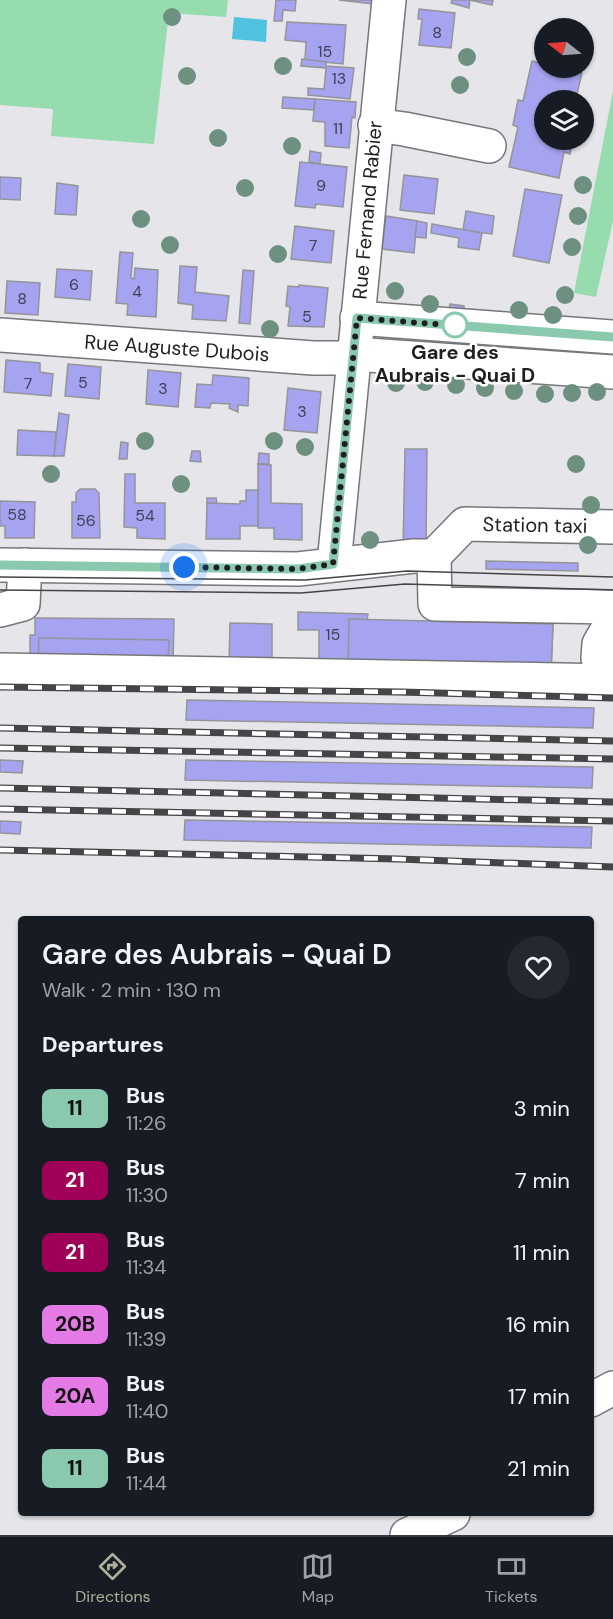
<!DOCTYPE html>
<meta charset="utf-8">
<style>
body{margin:0;font-family:"DM Sans",sans-serif;background:#242831;color:#f1f3f6;height:100vh;display:flex;flex-direction:column;font-size:22px;white-space:nowrap}
*{box-sizing:border-box;margin:0}
p{font-size:20px;color:#9ea1a6}
.icon{flex:none;width:33px;height:33px;fill:none;stroke:currentColor;stroke-width:2;stroke-linecap:round;stroke-linejoin:round}
.map{position:relative;flex:1;overflow:hidden}
.details{position:absolute;left:18px;top:916px;width:576px;height:600px;display:flex;flex-direction:column;background:#171b24;border-radius:6px;box-shadow:0 2px 4px #0004}
.details>*{flex:none}
.badge{padding:0 12px;border-radius:9px;font-size:21px;line-height:39px}
.needle{width:39px;rotate:287deg}
.controls{position:absolute;left:534px;top:18px;display:grid;gap:12px}
.controls a{display:grid;place-items:center;width:60px;height:60px;border-radius:50%;background:#171b24;box-shadow:0 2px 4px #0004;font-size:30px}
.you{position:absolute;width:30px;height:30px;margin:-15px;border:4px solid #fff;border-radius:50%;background:#1a73e8;box-shadow:0 0 0 9px #1a73e833}
.map>.badge{position:absolute;translate:-50% -50%;box-shadow:0 0 0 3px #fff}
h2{padding:0 24px;font-size:22px;line-height:54px}
.round{display:grid;place-items:center;flex:none;width:63px;height:63px;border-radius:32px;background:#242831}
.head{display:flex;align-items:center;justify-content:space-between;height:102px;padding:0 24px}
h1{font-size:28px;font-weight:600;line-height:45px}
ul{padding:0;list-style:none}
li{display:flex;align-items:center;gap:18px;height:72px;padding:0 24px}
li div{flex:1}
li b{display:block;font-size:22px}
li em{font-style:normal}
li .badge{min-width:66px;font-weight:700;text-align:center}
.menu{display:flex;justify-content:space-around;align-items:center;height:84px;border-top:2px solid #363941;background:#171b24;font-size:16px;color:#9ea1a6}
.menu a{display:grid;justify-items:center;gap:3px}
.menu .on{color:#b0af99}
.map>svg:first-child{display:block}
</style>
<div class="map">
<svg width="613" height="1535" viewBox="0 0 613 1535">
<rect width="100%" height="100%" fill="#e5e5ea"/>
<g fill="#96dcae">
<path d="M 0,0 L 228,0 L 226,17 L 169,13 L 154,144 L 51,136 L 53,109 L 0,105 Z"/>
<path d="M 613,91 L 613,221 L 596,297 L 574,293 Z"/>
</g>
<path fill="#4fc2e0" d="M 234,17 L 267,20 L 266,42 L 232,39 Z"/>
<g fill="#a6a3f0" stroke="#949499" stroke-width="1.5">
<path d="M 276,0 L 296,0 L 295,11 L 283,10 L 282,21 L 274,21 Z"/>
<path d="M 339,0 L 373,0 L 373,4 Z"/>
<path d="M 452,0 L 470,0 L 469,8 L 451,3 Z"/>
<path d="M 470,0 L 493,0 L 492,5 Z"/>
<path d="M 419,9 L 455,13 L 451,48 L 419,45 L 422,19 L 418,19 Z"/>
<path d="M 287,22 L 346,25 L 343,64 L 305,60 L 306,42 L 285,40 Z"/>
<path d="M 302,59 L 326,62 L 326,66 L 354,68 L 350,99 L 308,95 L 308,88 L 324,89 L 326,68 L 301,66 Z"/>
<path d="M 532,61 L 544,64 L 544,68 L 560,68 L 582,73 L 576,98 L 582,99 L 582,100 L 544,100 L 544,140 L 573,140 L 570,154 L 564,152 L 559,178 L 509,167 L 518,127 L 513,125 L 518,100 L 523,101 Z"/>
<path d="M 283,97 L 315,99 L 314,110 L 282,108 Z"/>
<path d="M 315,99 L 356,102 L 355,118 L 352,117 L 349,148 L 325,146 L 325,122 L 313,121 Z"/>
<path d="M 310,151 L 321,153 L 320,164 L 309,162 Z"/>
<path d="M 300,162 L 347,167 L 343,207 L 316,204 L 315,208 L 295,206 Z"/>
<path d="M 404,175 L 438,179 L 434,214 L 400,210 Z"/>
<path d="M 0,177 L 21,178 L 20,200 L 0,199 Z"/>
<path d="M 57,183 L 78,186 L 76,215 L 55,214 Z"/>
<path d="M 525,189 L 562,195 L 549,263 L 513,256 Z"/>
<path d="M 466,211 L 494,216 L 492,234 L 463,230 Z"/>
<path d="M 386,216 L 417,221 L 414,253 L 382,249 Z"/>
<path d="M 417,221 L 427,223 L 426,238 L 415,237 Z"/>
<path d="M 432,224 L 482,233 L 479,250 L 458,247 L 459,238 L 431,233 Z"/>
<path d="M 295,226 L 334,231 L 331,263 L 291,259 Z"/>
<path d="M 120,252 L 133,253 L 131,278 L 134,279 L 135,268 L 158,270 L 156,317 L 127,315 L 128,304 L 116,303 Z"/>
<path d="M 180,266 L 197,267 L 195,292 L 229,296 L 226,321 L 192,319 L 193,305 L 178,303 Z"/>
<path d="M 57,269 L 92,271 L 90,300 L 55,297 Z"/>
<path d="M 243,270 L 254,271 L 250,324 L 239,323 Z"/>
<path d="M 7,281 L 40,283 L 38,315 L 5,313 Z"/>
<path d="M 299,285 L 328,288 L 324,327 L 288,326 L 290,307 L 286,306 L 288,286 L 299,287 Z"/>
<path d="M 450,304 L 464,306 L 464,311 L 449,310 Z"/>
<path d="M 6,360 L 40,363 L 40,372 L 53,374 L 51,396 L 4,392 Z"/>
<path d="M 68,364 L 101,367 L 99,399 L 65,396 Z"/>
<path d="M 148,370 L 181,373 L 178,407 L 146,404 Z"/>
<path d="M 213,375 L 249,378 L 248,406 L 238,405 L 238,412 L 229,408 L 230,404 L 211,403 L 210,408 L 195,407 L 197,384 L 212,385 Z"/>
<path d="M 288,388 L 321,392 L 317,433 L 284,430 Z"/>
<path d="M 59,413 L 69,415 L 64,456 L 54,456 Z"/>
<path d="M 18,430 L 56,432 L 54,456 L 17,455 Z"/>
<path d="M 121,442 L 128,443 L 127,459 L 119,459 Z"/>
<path d="M 405,449 L 427,449 L 426,551 L 403,551 Z"/>
<path d="M 192,451 L 200,451 L 201,462 L 190,461 Z"/>
<path d="M 259,453 L 269,454 L 269,464 L 258,464 Z"/>
<path d="M 258,464 L 271,465 L 271,503 L 302,504 L 302,540 L 274,539 L 274,528 L 258,528 Z"/>
<path d="M 125,474 L 135,474 L 135,503 L 165,503 L 165,539 L 137,538 L 137,528 L 124,527 Z"/>
<path d="M 80,489 L 95,489 L 99,493 L 100,538 L 72,538 L 72,502 L 76,502 L 76,493 Z"/>
<path d="M 246,490 L 258,490 L 258,526 L 240,526 L 240,539 L 206,539 L 207,503 L 240,504 L 240,501 L 246,501 Z"/>
<path d="M 207,498 L 216,498 L 217,503 L 207,503 Z"/>
<path d="M 0,501 L 35,502 L 34,538 L 5,538 L 5,526 L 0,526 Z"/>
<path d="M 486,561 L 578,563 L 578,571 L 486,569 Z"/>
<path d="M 298,612 L 368,614 L 367,620 L 553,624 L 551,673 L 319,667 L 319,630 L 298,630 Z"/>
<path d="M 35,618 L 174,619 L 173,662 L 30,659 L 30,635 L 35,635 Z"/>
<path d="M 349,619 L 553,624 L 551,673 L 348,668 Z"/>
<path d="M 230,623 L 272,624 L 272,662 L 229,662 Z"/>
<path d="M 39,638 L 169,640 L 168,662 L 38,660 Z"/>
<path d="M 187,700 L 594,708 L 593,728 L 186,720 Z"/>
<path d="M 0,760 L 23,761 L 22,773 L 0,772 Z"/>
<path d="M 186,760 L 593,767 L 592,788 L 185,780 Z"/>
<path d="M 185,820 L 592,827 L 591,848 L 184,840 Z"/>
<path d="M 0,821 L 21,822 L 20,834 L 0,833 Z"/>
</g>
<g fill="none" stroke-linecap="round" stroke-linejoin="round">
<g stroke="#77777b" stroke-width="36">
<g id="minor">
<path d="M 375,125 L 404,129 L 489,146"/>
<path d="M 357,318 L 613,337"/>
<path d="M 0,335 L 313,358 L 353,358 L 368,355 L 613,372"/>
<path d="M 434,556 L 435,604 L 613,607"/>
<path d="M 434,556 L 465,524 L 613,527"/>
<path d="M 334,564 L 389,0"/>
<path d="M 0,565 L 298,569 L 414,556 L 434,556"/>
<path d="M 0,610 L 23,604 L 25,565"/>
<path d="M 613,632 L 606,632 L 599,644 L 598,658 L 604,666 L 613,666"/>
<path d="M 0,670 L 613,681"/>
<path d="M 591,1400 L 613,1388"/>
<path d="M 407,1535 L 453,1514"/>
</g>
</g>
<use href="#minor" stroke="#fff" stroke-width="33"/>
<g stroke="#454548" stroke-width="1.5">
<path d="M 0,577 L 305,580 L 407,571 L 613,577"/>
<path d="M 0,590 L 301,593 L 405,584 L 613,590"/>
</g>
<g stroke="#454548" stroke-width="7">
<g id="rail">
<path d="M 0,687 L 402,692 L 613,698"/>
<path d="M 0,728 L 613,741"/>
<path d="M 0,748 L 613,759"/>
<path d="M 0,788 L 613,802"/>
<path d="M 0,809 L 613,821"/>
<path d="M 0,850 L 398,859 L 613,867"/>
</g>
</g>
<use href="#rail" stroke="#fff" stroke-width="4.5" stroke-dasharray="14" stroke-linecap="butt"/>
</g>
<g fill="#6d9080">
<circle cx="172" cy="17" r="9"/>
<circle cx="467" cy="57" r="9"/>
<circle cx="283" cy="66" r="9"/>
<circle cx="187" cy="76" r="9"/>
<circle cx="460" cy="85" r="9"/>
<circle cx="218" cy="138" r="9"/>
<circle cx="292" cy="146" r="9"/>
<circle cx="583" cy="185" r="9"/>
<circle cx="245" cy="188" r="9"/>
<circle cx="578" cy="216" r="9"/>
<circle cx="141" cy="219" r="9"/>
<circle cx="170" cy="245" r="9"/>
<circle cx="572" cy="247" r="9"/>
<circle cx="278" cy="254" r="9"/>
<circle cx="395" cy="291" r="9"/>
<circle cx="565" cy="295" r="9"/>
<circle cx="430" cy="304" r="9"/>
<circle cx="519" cy="310" r="9"/>
<circle cx="553" cy="315" r="9"/>
<circle cx="270" cy="329" r="9"/>
<circle cx="425" cy="382" r="9"/>
<circle cx="396" cy="383" r="9"/>
<circle cx="456" cy="385" r="9"/>
<circle cx="485" cy="388" r="9"/>
<circle cx="514" cy="391" r="9"/>
<circle cx="597" cy="392" r="9"/>
<circle cx="572" cy="393" r="9"/>
<circle cx="545" cy="394" r="9"/>
<circle cx="145" cy="441" r="9"/>
<circle cx="274" cy="441" r="9"/>
<circle cx="305" cy="447" r="9"/>
<circle cx="576" cy="464" r="9"/>
<circle cx="51" cy="474" r="9"/>
<circle cx="181" cy="484" r="9"/>
<circle cx="591" cy="505" r="9"/>
<circle cx="370" cy="540" r="9"/>
<circle cx="588" cy="545" r="9"/>
</g>
<g fill="none" stroke-linecap="round" stroke-linejoin="round">
<g stroke="#fff" stroke-width="14">
<path id="line" d="M 0,565 L 298,569 L 333,564 L 357,318 L 613,337"/>
</g>
<use href="#line" stroke="#8ac9ae" stroke-width="9"/>
<path stroke="#1f1f21" stroke-width="6" stroke-dasharray="0 10.8" d="M 184,567 L 298,569 L 333,564 L 357,318 L 461,326 L 455,325"/>
</g>
<circle fill="#fff" stroke="#8ac9ae" stroke-width="3" cx="455" cy="325" r="12"/>
<g text-anchor="middle" stroke-width="5" stroke-linejoin="round" paint-order="stroke">
<g font-size="16" fill="#414055">
<text x="437" y="38">8</text>
<text x="325" y="57">15</text>
<text x="339" y="84">13</text>
<text x="338" y="134">11</text>
<text x="321" y="191">9</text>
<text x="313" y="251">7</text>
<text x="74" y="290">6</text>
<text x="137" y="297">4</text>
<text x="22" y="304">8</text>
<text x="307" y="322">5</text>
<text x="83" y="388">5</text>
<text x="28" y="389">7</text>
<text x="163" y="394">3</text>
<text x="302" y="417">3</text>
<text x="17" y="520">58</text>
<text x="145" y="521">54</text>
<text x="86" y="526">56</text>
<text x="333" y="640">15</text>
</g>
<g font-size="20" fill="#1f1f21" stroke="#fff">
<text transform="translate(367 210) rotate(-85)" y="7">Rue Fernand Rabier</text>
<text transform="translate(177 348) rotate(4)" y="7">Rue Auguste Dubois</text>
<text transform="translate(535 525) rotate(1)" y="7">Station taxi</text>
</g>
<g font-size="20" font-weight="bold" fill="#1f1f21" stroke="#fff">
<text x="455" y="359">Gare des<tspan x="455" dy="23">Aubrais - Quai D</tspan></text>
</g>
</g>
</svg>
<div class="controls">
<a><svg class="needle" viewBox="-14 -14 28 28"><path d="M0-13l5 13h-10z" fill="#e53935"/><path d="M0 13l5-13h-10z" fill="#9ea1a6"/></svg></a>
<a><svg class="icon" aria-label="layers" viewBox="0 0 24 24"><path d="M12 4l9 5-9 5-9-5zM3 14l9 5 9-5"/></svg></a>
</div>
<div class="you" style="left:184px;top:567px"></div>
<section class="details">
<div class="head"><div><h1>Gare des Aubrais - Quai D</h1><p>Walk · 2 min · 130 m</p></div><a class="round"><svg class="icon" aria-label="heart" viewBox="0 0 24 24"><path d="M12 20l-8-8c-3-5 5-10 8-4 3-6 11-1 8 4z"/></svg></a></div>
<h2>Departures</h2>
<ul>
<li><span class="badge" style="background:#8ac9ae;color:#111">11</span><div><b>Bus</b><p>11:26</p></div><em>3 min</em></li>
<li><span class="badge" style="background:#a00057;color:#fff">21</span><div><b>Bus</b><p>11:30</p></div><em>7 min</em></li>
<li><span class="badge" style="background:#9f0057;color:#fff">21</span><div><b>Bus</b><p>11:34</p></div><em>11 min</em></li>
<li><span class="badge" style="background:#e47ae6;color:#111">20B</span><div><b>Bus</b><p>11:39</p></div><em>16 min</em></li>
<li><span class="badge" style="background:#e47ae6;color:#111">20A</span><div><b>Bus</b><p>11:40</p></div><em>17 min</em></li>
<li><span class="badge" style="background:#8ac9ae;color:#111">11</span><div><b>Bus</b><p>11:44</p></div><em>21 min</em></li>
</ul>
</section>
</div>
<nav class="menu">
<a class="on"><svg class="icon" aria-label="directions" viewBox="0 0 24 24"><path d="M12 3l9 9-9 9-9-9zM9 14v-3h6M13 9l2 2-2 2"/></svg>Directions</a>
<a><svg class="icon" aria-label="map" viewBox="0 0 24 24"><path d="M3 6l6-2 6 2 6-2v14l-6 2-6-2-6 2zM9 4v14M15 6v14"/></svg>Map</a>
<a><svg class="icon" aria-label="tickets" viewBox="0 0 24 24"><path d="M3 7h18v10H3zM15 7v10"/></svg>Tickets</a>
</nav>
